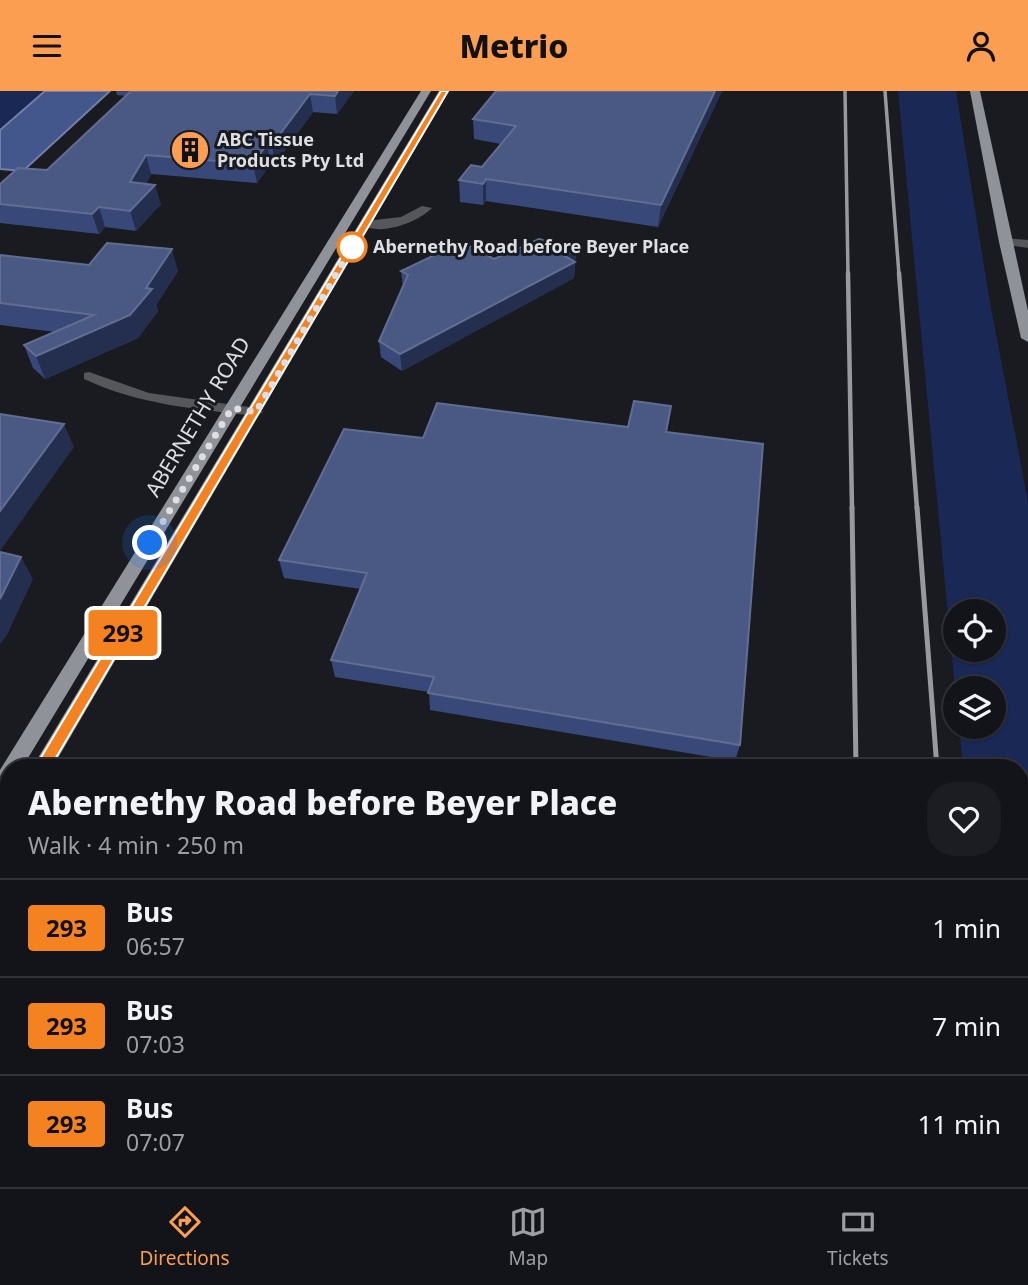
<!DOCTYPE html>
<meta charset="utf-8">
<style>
body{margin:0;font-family:"Noto Sans",sans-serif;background:#1c1d22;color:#f1f3f6;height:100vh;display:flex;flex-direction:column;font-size:26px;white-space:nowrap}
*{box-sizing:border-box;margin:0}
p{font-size:23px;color:#9d9ea2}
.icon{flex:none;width:38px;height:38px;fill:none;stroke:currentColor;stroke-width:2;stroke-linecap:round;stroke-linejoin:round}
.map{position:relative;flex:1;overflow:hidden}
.drawer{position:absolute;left:0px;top:668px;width:1029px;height:429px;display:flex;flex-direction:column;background:#131419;border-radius:28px 28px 0 0;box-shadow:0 2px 5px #0004,0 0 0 2px #323338}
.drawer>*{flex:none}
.badge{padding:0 14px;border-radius:5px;font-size:24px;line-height:46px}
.fabs{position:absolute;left:943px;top:508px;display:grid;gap:14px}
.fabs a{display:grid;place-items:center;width:63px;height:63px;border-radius:50%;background:#131419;box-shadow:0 2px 5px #0004,0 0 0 2px #323338;font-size:35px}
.you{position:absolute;width:35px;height:35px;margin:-18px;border:5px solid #fff;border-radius:50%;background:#1a73e8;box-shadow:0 0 0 10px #1a73e833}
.map>.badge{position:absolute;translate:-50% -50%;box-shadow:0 0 0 4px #fff}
.round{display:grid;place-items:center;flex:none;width:74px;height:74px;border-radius:28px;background:#1c1d22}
.head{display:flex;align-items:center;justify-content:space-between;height:119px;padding:0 28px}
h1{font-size:33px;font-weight:800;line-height:52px}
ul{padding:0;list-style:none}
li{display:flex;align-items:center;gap:21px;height:98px;padding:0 28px;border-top:2px solid #323338}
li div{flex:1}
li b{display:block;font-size:26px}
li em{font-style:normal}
li .badge{min-width:77px;font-weight:700;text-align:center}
header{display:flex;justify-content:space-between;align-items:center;height:91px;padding:0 28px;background:#fb9e51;color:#111;font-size:32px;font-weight:800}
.menu{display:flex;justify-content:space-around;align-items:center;height:98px;border-top:2px solid #323338;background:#131419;font-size:19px;color:#9d9ea2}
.menu a{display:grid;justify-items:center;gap:4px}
.menu .on{color:#fb9e51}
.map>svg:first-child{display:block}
</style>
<header><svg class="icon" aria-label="menu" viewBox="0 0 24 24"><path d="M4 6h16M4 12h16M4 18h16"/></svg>Metrio<svg class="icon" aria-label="person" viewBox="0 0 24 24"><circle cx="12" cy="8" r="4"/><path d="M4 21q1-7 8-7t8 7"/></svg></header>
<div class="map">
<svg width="1028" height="1096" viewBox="0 0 1028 1096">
<rect width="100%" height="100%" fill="#191b21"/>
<g fill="#1a2856" fill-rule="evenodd">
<path d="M 0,0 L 44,0 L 0,37 Z"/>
<path d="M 898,0 L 956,0 L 989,206 L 1028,411 L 1028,1096 L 1000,1096 L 1000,1089 L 1020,1088 L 1020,677 L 963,677 L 959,635 L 994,635 L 994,597 L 955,597 ZM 956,520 L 994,520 L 994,558 L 956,558 Z"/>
</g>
<path fill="#44578d" stroke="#7280a7" stroke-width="2" d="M 45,0 L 110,0 L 23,80 L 0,78 L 0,39 Z"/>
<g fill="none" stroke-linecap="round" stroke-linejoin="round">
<g fill="#55575a" fill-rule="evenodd">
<path d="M 422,115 L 432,117 C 417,132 379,146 360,133 L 366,130 L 401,126 Z"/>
<path d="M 1005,147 L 1028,149 L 1028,157 L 1001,153 L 1001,149 Z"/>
<path d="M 89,281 L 149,302 L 256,317 L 263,321 L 256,325 C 197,318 139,314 84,288 L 84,282 Z"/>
</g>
<g fill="#909299" fill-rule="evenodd">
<path d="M 421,0 L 431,0 L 22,677 L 9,677 L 9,699 L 0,704 L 0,679 Z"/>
<path d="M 439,0 L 449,0 L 52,677 L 32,677 Z"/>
<path d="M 970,0 L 980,0 L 1028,220 L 1028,251 L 1021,247 L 999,151 Z"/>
<path d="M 9,724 L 9,752 L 0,757 L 0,730 Z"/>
</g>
<g stroke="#97999d" stroke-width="3.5">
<path d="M 845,0 L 848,184"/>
<path d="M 885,0 L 899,184"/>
</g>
<g stroke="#97999d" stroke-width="4.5">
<path d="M 848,182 L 852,418"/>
<path d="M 899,182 L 917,418"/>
</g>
<g stroke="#97999d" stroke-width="5">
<path d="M 852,416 L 856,677"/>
<path d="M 917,416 L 937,677"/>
</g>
<g stroke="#97999d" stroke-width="7">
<path d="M 861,1088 L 862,1096"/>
<path d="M 969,1088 L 969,1096"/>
</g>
</g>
<g fill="#384878">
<path d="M 116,0 L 354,0 L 337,23 L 313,21 L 275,73 L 271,72 L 257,92 L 151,83 L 146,93 L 161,113 L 136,140 L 105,136 L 99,143 L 0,132 L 0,93 L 47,79 L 126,5 L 117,4 Z"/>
<path d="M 722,0 L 658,136 L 486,110 L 483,114 L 460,111 L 459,89 L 482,76 L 501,53 L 474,48 L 473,28 Z"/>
<path d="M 576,159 L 574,187 L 402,280 L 381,266 L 379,250 L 403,196 L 401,180 Z"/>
<path d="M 0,164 L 89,174 L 178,180 L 156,214 L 158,220 L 138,247 L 45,288 L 33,277 L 24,254 L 55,241 L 0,234 Z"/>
<path d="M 667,341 L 740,654 L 735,670 L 430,619 L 429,601 L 335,586 L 331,569 L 361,498 L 284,487 L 279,469 L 423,347 Z"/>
<path d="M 9,873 L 9,988 L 0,987 L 0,889 Z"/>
<path d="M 44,1088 L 83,1088 L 71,1093 L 49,1091 Z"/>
<path d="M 569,1088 L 647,1088 L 640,1096 L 578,1096 L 574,1093 Z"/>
<path d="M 671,1088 L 805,1088 L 804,1096 L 674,1096 Z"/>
</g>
<g fill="#242f50">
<path d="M 338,0 L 354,0 L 337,23 L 335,5 Z"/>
<path d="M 715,0 L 722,0 L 658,136 L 661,114 Z"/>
<path d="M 310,3 L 313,21 L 275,73 L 272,54 Z"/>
<path d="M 267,53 L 271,72 L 257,92 L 253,73 Z"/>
<path d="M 146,64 L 151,83 L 136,110 L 130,91 Z"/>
<path d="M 486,88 L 486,110 L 483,114 L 483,93 Z"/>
<path d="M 155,94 L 161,113 L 136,140 L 130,120 Z"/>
<path d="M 99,116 L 105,136 L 99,143 L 92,123 Z"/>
<path d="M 172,158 L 178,180 L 156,214 L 158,220 L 138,247 L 45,288 L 36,265 L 146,197 Z"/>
<path d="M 576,159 L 574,187 L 402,280 L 400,263 Z"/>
<path d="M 64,333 L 74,356 L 0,460 L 0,420 Z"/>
<path d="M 21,466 L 33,488 L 7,544 L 0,553 L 0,508 Z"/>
<path d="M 64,1088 L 83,1088 L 71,1093 Z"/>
<path d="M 199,1088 L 214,1088 L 209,1096 L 190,1096 Z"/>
<path d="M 418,1088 L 420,1088 L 420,1096 L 417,1096 Z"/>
<path d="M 641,1088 L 647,1088 L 640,1096 L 620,1096 Z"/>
<path d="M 322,1090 L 326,1096 L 315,1096 Z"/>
</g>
<g fill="#4a5984" stroke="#616e92" stroke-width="2">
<path d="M 131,0 L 338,0 L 335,5 L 310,3 L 272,54 L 267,53 L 253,73 L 146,64 L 130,91 L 155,94 L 130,120 L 99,116 L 92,123 L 0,113 L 0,93 L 18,77 L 47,79 Z"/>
<path d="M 496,0 L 715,0 L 661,114 L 486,88 L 483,93 L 459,89 L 471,74 L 482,76 L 516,35 L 473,28 Z"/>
<path d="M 539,148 L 556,153 L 560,151 L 576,159 L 565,165 L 575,171 L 400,263 L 379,250 L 408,184 L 401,180 L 462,151 L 494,168 Z"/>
<path d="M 107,152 L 172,158 L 146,197 L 152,198 L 130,224 L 36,265 L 24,254 L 94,224 L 0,212 L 0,164 L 89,174 Z"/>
<path d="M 634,310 L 671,315 L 666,341 L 763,353 L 740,654 L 428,602 L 434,586 L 331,569 L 367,482 L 279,469 L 344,338 L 423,347 L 437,312 L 628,336 Z"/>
<path d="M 0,323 L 64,333 L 0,420 Z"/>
<path d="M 0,461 L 21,466 L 0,508 Z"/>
<path d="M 9,873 L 9,980 L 0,978 L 0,889 Z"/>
<path d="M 117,1088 L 199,1088 L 190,1096 L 123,1096 Z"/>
<path d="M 227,1088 L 418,1088 L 417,1096 L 323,1096 L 322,1090 L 315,1096 L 228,1096 Z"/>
<path d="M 585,1088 L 641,1088 L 620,1096 L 611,1096 L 594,1093 Z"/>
<path d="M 681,1088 L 805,1088 L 804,1096 L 684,1096 Z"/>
</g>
<path fill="#f58220" stroke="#fff" stroke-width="2" d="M 441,0 L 448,0 L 47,682 L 37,682 L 34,677 L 37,673 Z"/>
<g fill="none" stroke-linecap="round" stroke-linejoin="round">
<path stroke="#dddfe3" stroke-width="7" stroke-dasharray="0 12.6" d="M 150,452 L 232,317 L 256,321 L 352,156"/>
</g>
<defs>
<g id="building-disc" transform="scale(2.0125)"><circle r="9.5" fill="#fb9e51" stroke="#191b21"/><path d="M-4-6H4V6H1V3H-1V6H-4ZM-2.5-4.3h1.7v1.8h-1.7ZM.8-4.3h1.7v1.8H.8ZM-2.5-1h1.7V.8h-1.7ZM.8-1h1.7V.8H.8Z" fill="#111"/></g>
</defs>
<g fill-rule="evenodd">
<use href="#building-disc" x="190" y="59"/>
</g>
<circle fill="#fff" stroke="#f58220" stroke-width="3.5" cx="352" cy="156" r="14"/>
<g text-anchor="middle" stroke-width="6" stroke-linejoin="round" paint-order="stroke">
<g font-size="18" font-weight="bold" fill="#dddfe3" stroke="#191b21" text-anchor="start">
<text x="217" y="55">ABC Tissue<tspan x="217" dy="21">Products Pty Ltd</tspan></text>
</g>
<g font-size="18" font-weight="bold" fill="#dddfe3" stroke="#191b21" text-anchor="start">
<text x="373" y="162">Abernethy Road before Beyer Place</text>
</g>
<g font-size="21" fill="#dddfe3" stroke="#191b21">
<text transform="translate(198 326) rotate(-59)" y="7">ABERNETHY ROAD</text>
</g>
</g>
</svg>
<div class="fabs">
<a><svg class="icon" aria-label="locate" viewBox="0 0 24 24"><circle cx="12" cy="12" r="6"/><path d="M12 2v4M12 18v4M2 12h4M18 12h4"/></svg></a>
<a><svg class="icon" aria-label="layers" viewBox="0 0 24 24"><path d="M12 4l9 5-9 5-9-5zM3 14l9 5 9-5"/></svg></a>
</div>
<div class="you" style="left:150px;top:452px"></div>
<b class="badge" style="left:123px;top:542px;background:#f58220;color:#111">293</b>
<section class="drawer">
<div class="head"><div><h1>Abernethy Road before Beyer Place</h1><p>Walk · 4 min · 250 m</p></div><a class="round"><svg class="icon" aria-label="heart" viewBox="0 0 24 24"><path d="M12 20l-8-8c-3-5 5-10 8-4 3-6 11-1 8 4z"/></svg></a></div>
<ul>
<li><span class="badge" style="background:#f58220;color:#111">293</span><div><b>Bus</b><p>06:57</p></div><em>1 min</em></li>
<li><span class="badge" style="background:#f58220;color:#111">293</span><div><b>Bus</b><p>07:03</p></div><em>7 min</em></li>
<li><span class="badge" style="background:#f58220;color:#111">293</span><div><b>Bus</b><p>07:07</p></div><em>11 min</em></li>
</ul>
</section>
</div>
<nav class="menu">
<a class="on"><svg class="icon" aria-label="directions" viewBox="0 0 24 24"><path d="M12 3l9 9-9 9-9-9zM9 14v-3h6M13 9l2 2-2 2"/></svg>Directions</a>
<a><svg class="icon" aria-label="map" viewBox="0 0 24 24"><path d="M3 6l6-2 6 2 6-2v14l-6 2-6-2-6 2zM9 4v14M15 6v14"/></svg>Map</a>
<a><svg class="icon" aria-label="tickets" viewBox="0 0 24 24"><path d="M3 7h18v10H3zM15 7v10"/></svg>Tickets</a>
</nav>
